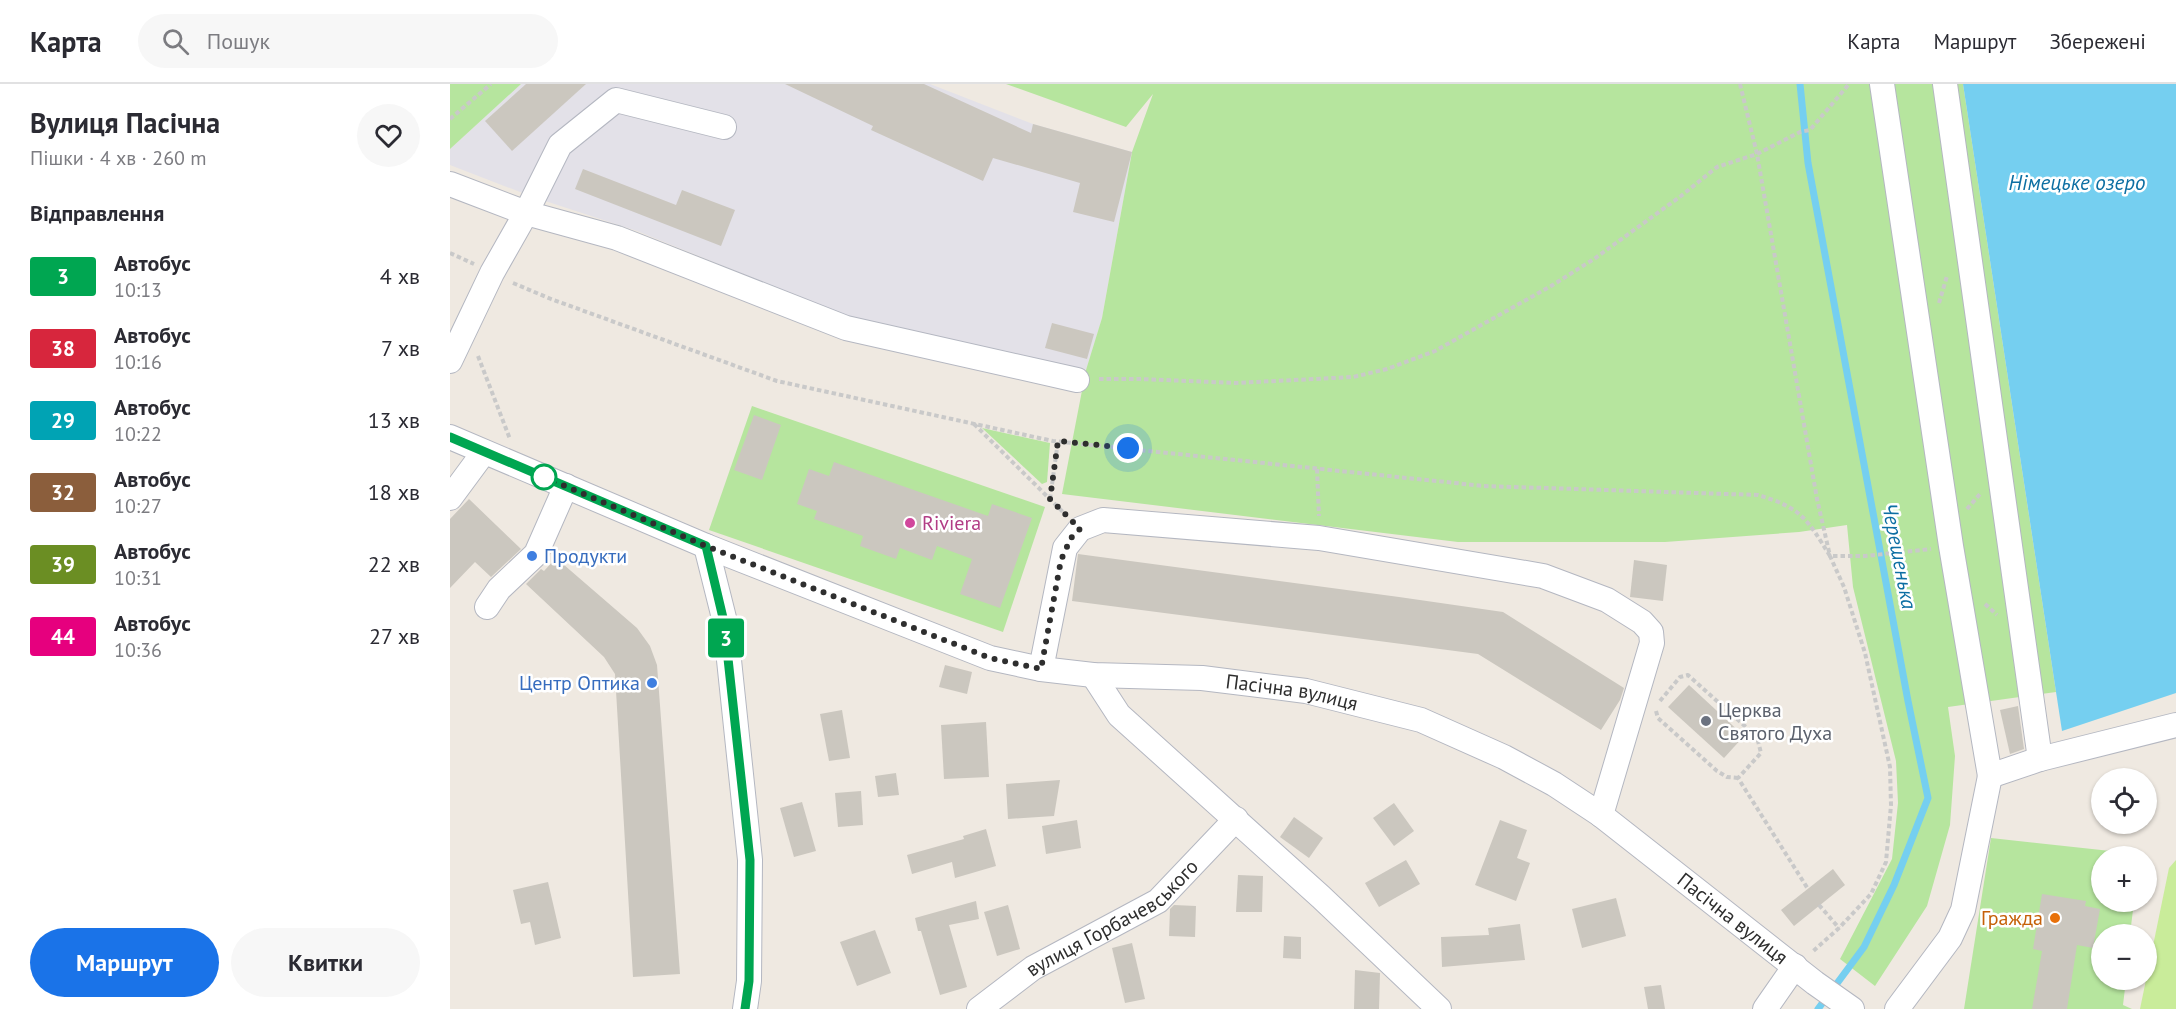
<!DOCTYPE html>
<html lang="uk">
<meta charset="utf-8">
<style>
body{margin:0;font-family:"PT Sans",sans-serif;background:#f7f7f7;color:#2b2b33;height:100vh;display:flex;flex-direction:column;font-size:22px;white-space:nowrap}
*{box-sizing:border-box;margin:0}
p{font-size:20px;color:#7c7c81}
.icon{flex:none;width:33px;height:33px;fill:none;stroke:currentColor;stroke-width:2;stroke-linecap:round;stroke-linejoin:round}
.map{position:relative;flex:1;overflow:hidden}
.side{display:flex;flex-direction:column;background:#fff;width:450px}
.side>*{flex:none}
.badge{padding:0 12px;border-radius:4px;font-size:21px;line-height:39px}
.tools{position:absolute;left:1641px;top:684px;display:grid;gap:12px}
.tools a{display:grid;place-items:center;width:66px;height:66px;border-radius:50%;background:#fff;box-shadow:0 2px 4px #0004;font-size:30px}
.you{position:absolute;width:30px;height:30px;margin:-15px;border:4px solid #fff;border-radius:50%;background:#1a73e8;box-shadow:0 0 0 9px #1a73e833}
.map>.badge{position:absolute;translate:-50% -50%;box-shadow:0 0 0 3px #fff}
h2{padding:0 30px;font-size:22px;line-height:54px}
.round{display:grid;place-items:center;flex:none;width:63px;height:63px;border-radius:32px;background:#f7f7f7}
.overview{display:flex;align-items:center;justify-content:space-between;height:102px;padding:0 30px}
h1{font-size:28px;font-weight:700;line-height:45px}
.primary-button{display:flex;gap:12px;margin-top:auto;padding:12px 30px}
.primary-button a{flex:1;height:69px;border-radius:36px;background:#1a73e8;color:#fff;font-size:24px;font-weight:700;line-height:69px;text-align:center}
.primary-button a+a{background:#f7f7f7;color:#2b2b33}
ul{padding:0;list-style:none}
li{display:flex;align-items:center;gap:18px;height:72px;padding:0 30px}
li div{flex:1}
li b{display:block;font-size:22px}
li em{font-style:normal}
li .badge{min-width:66px;font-weight:700;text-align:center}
header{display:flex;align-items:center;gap:36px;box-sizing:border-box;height:84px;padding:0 30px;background:#fff;border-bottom:2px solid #e1e1e2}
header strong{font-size:28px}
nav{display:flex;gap:33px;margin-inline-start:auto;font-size:21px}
.search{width:420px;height:54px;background:#f7f7f7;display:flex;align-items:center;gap:15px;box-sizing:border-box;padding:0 21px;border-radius:33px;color:#7c7c81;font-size:22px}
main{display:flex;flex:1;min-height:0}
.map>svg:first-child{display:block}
</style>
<header>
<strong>Карта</strong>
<div class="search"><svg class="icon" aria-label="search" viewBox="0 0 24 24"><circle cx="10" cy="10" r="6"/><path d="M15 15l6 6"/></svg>Пошук</div>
<nav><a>Карта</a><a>Маршрут</a><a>Збережені</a></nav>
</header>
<main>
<section class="side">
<div class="overview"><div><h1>Вулиця Пасічна</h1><p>Пішки · 4 хв · 260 m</p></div><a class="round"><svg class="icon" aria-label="heart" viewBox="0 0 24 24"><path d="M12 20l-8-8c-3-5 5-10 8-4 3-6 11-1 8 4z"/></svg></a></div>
<h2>Відправлення</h2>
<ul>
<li><span class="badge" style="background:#00a651;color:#fff">3</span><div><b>Автобус</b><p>10:13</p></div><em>4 хв</em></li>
<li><span class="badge" style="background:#d7263d;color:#fff">38</span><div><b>Автобус</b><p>10:16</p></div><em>7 хв</em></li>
<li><span class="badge" style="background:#00a3b4;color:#fff">29</span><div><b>Автобус</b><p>10:22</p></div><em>13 хв</em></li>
<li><span class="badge" style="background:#8b5e3c;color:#fff">32</span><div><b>Автобус</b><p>10:27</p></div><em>18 хв</em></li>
<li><span class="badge" style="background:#6b8e23;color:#fff">39</span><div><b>Автобус</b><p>10:31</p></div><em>22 хв</em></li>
<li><span class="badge" style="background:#e6007e;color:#fff">44</span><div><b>Автобус</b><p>10:36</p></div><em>27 хв</em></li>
</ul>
<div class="primary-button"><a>Маршрут</a><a>Квитки</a></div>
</section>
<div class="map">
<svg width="1726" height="925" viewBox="0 0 1726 925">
<rect width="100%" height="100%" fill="#efe9e1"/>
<path fill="#e3e1e8" d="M 71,0 L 480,0 L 583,40 L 682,68 L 652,234 L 636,286 L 402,234 L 187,147 L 83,113 L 0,81 L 0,65 Z"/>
<g fill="#b6e59e">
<path d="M 0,0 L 71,0 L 0,65 Z"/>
<path d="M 556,0 L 1513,0 L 1606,608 L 1498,623 L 1505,672 L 1500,741 L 1477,822 L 1425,902 L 1390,875 L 1442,775 L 1448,719 L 1446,677 L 1403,503 L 1397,441 L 1349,448 L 1215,458 L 1008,458 L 612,410 L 636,286 L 652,234 L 682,68 L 703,10 L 676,43 Z"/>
<path d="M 302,322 L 595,423 L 553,548 L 259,446 Z"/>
<path d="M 532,344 L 600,359 L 597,398 L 592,400 Z"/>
<path d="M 1541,754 L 1688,770 L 1688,772 L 1652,772 L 1652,818 L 1684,818 L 1680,850 L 1652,850 L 1652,896 L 1676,896 L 1673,921 L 1682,925 L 1514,925 Z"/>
</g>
<path fill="#c9ec9a" d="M 1726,776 L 1726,925 L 1690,925 L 1719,784 Z"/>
<path fill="#75cff0" d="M 1513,0 L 1726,0 L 1726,609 L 1612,647 Z"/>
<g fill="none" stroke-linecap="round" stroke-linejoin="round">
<path stroke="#75cff0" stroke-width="7" d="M 1350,0 L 1358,79 L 1458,617 L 1478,714 L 1444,801 L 1414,863 L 1368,925"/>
</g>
<g fill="#cbc7bf">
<path d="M 76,0 L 136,0 L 62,67 L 35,37 Z"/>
<path d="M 335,0 L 474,0 L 581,49 L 583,40 L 682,68 L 664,138 L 623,128 L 630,99 L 543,74 L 533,97 L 421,46 L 423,42 Z"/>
<path d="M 133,85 L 226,121 L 232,106 L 285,126 L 271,162 L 125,105 Z"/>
<path d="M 602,239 L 644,250 L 637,275 L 595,264 Z"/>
<path d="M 304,331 L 331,341 L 312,396 L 284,386 Z"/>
<path d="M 384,378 L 538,432 L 542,420 L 582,434 L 550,524 L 510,510 L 522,475 L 487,462 L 482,476 L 450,464 L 446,475 L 410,462 L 413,452 L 364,435 L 367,427 L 347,420 L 359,385 L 379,392 Z"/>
<path d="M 19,415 L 71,465 L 41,493 L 25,478 L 0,504 L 0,435 Z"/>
<path d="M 628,470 L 949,513 L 1053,528 L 1174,604 L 1170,616 L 1151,646 L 1028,570 L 622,517 Z"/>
<path d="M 106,474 L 187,544 L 200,562 L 207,581 L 230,890 L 183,893 L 165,590 L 154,573 L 76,500 L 91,485 L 94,487 Z"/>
<path d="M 1184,476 L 1217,481 L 1213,517 L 1180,513 Z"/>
<path d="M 495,581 L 522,588 L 517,610 L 489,603 Z"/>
<path d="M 1239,601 L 1294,652 L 1274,674 L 1218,623 Z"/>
<path d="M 1568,622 L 1574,665 L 1560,670 L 1550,626 Z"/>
<path d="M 392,626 L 400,674 L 379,677 L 370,630 Z"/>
<path d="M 536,638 L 539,693 L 494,695 L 491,641 Z"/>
<path d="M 446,689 L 449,711 L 428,713 L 425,692 Z"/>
<path d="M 610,696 L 604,732 L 558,735 L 556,700 Z"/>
<path d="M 411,707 L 413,741 L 388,743 L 385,709 Z"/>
<path d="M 352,718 L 366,767 L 344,773 L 330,724 Z"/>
<path d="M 944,719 L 964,747 L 944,762 L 923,734 Z"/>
<path d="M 844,733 L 873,754 L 859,774 L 830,753 Z"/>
<path d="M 627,736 L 631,764 L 596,770 L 592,742 Z"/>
<path d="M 1050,736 L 1077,746 L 1067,774 L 1080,779 L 1066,817 L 1025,801 Z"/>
<path d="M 536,745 L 546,782 L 505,794 L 502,778 L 462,790 L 457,771 L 514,755 L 513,752 Z"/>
<path d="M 956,776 L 970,800 L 929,823 L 915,799 Z"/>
<path d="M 1383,785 L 1395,801 L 1344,842 L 1331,826 Z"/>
<path d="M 788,791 L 813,792 L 812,828 L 786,828 Z"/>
<path d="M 98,798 L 111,854 L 85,861 L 80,838 L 71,840 L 63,806 Z"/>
<path d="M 1592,810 L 1636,817 L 1635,822 L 1650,825 L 1643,864 L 1627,861 L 1617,925 L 1582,925 L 1592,867 L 1583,865 Z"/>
<path d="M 1166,814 L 1176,852 L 1132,864 L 1122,825 Z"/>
<path d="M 526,817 L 529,835 L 499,841 L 517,903 L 490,911 L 471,847 L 468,847 L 465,834 Z"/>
<path d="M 558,821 L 570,865 L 547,872 L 534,828 Z"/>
<path d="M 724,821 L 746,822 L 745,853 L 719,852 L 720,825 Z"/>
<path d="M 1070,840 L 1075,876 L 992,883 L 991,853 L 1039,851 L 1038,844 Z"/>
<path d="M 425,846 L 441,889 L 407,902 L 390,858 Z"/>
<path d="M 834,852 L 851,853 L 851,875 L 833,874 Z"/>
<path d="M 682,859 L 695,915 L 675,919 L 662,864 Z"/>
<path d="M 905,886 L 930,889 L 929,925 L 904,925 Z"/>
<path d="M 1211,901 L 1215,925 L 1198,925 L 1194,903 Z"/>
</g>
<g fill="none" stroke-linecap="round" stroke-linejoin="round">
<g stroke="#b4b7c1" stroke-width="26">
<g id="minor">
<path d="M 1432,0 L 1501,462 L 1540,692 L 1590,675 L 1726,641"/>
<path d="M 1495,0 L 1590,675"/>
<path d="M 0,100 L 76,129 L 110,61 L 166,16 L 274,43"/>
<path d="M 0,277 L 42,189 L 76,129 L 167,154 L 396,244 L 627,296"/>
<path id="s1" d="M 0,353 L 256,462 L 540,574 L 591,585 L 643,591 L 752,594 L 856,607 L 971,636 L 1054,673 L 1104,700 L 1151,731 L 1365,899 L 1402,925"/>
<path d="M 0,414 L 34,368"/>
<path d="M 256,462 L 275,538 L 300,776 L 299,897 L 295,925"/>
<path d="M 37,523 L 49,505 L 86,470 L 116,402"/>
<path d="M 591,585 L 615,464 L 630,445 L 653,436 L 869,454 L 1093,492 L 1157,516 L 1192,538 L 1201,548 L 1202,559 L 1151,731"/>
<path d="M 643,591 L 669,631 L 871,813 L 989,925"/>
<path id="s2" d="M 529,925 L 583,884 L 708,817 L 786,735"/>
<path d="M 1315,925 L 1345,882"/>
<path d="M 1447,925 L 1500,854 L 1513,826 L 1540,692"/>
</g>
</g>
<g stroke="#c9c9c9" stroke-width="4" stroke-dasharray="4.5 3" stroke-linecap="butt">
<path d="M 1290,0 L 1307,70 L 1367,415 L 1380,472 L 1394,503 L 1415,569 L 1440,683 L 1441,721 L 1436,778 L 1421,810 L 1389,844 L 1362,868"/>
<path d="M 0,35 L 41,0"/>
<path d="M 0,169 L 24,180"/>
<path d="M 63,199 L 101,215 L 327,297 L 603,357 L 1034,402 L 1308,411 C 1352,424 1357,435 1380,472 L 1415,472 L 1481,465"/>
<path d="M 1489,219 L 1497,192"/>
<path d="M 28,272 L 60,355"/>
<path d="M 649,295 L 690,295 L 786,299 L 903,293 L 937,285 L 985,267 L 1101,202 L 1144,175 L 1231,112 L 1267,83 L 1307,70 L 1350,48 L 1360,46 L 1399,0"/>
<path d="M 524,340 L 615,430"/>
<path d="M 867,385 L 869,432"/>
<path d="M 600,415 L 608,357"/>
<path d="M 1517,425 L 1530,410"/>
<path d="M 1535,520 L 1547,531"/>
<path d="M 1210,617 L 1230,593 L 1238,591 L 1307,653 L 1311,669 L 1288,694 L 1358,805"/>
<path d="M 1206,627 L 1208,634 L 1267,687 L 1277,693 L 1288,694"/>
<path d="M 1369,821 L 1389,844"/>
</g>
<use href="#minor" stroke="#fff" stroke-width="24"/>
</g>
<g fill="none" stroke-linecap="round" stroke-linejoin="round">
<g stroke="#fff" stroke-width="14">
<path id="line" d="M 0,353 L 256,462 L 274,538 L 300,776 L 299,897 L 295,925"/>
</g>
<use href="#line" stroke="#00a651" stroke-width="9"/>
<path stroke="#2e2e2e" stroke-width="6" stroke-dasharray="0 10.8" d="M 94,393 L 256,462 L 540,574 L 591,585 L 611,476 L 621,454 L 630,445 L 600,415 L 608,357 L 678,364"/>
</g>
<circle fill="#fff" stroke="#00a651" stroke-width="3" cx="94" cy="393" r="12"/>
<circle fill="#d1479c" stroke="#fff" stroke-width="2" cx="460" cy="439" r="6"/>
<g fill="#3f7fe0" stroke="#fff" stroke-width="2">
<circle cx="82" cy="472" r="6"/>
<circle cx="202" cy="599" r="6"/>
</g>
<circle fill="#6b7280" stroke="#fff" stroke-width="2" cx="1256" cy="637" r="6"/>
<circle fill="#e8710a" stroke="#fff" stroke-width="2" cx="1605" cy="834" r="6"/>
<g text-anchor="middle" stroke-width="5" stroke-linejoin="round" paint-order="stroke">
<g font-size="20" fill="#b23c85" stroke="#fff" text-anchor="start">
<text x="472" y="446">Riviera</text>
</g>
<g font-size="20" fill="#366cbe" stroke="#fff" text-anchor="start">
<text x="94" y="479">Продукти</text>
<text x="190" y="606" text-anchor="end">Центр Оптика</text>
</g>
<g font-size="20" fill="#2e2e2e" stroke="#fff">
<text dy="7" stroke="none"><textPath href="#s1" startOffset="888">Пасічна вулиця</textPath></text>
<text dy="7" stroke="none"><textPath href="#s2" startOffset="162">вулиця Горбачевського</textPath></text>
<text dy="7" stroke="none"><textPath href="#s1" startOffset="1392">Пасічна вулиця</textPath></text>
</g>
<g font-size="20" fill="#5b616d" stroke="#fff" text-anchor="start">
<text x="1268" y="633">Церква<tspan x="1268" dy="23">Святого Духа</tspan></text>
</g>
<g font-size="20" fill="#c56008" stroke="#fff" text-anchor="end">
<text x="1593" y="841">Гражда</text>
</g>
<g font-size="21" font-style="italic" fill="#0d6fa3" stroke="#fff">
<text x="1627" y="106">Німецьке озеро</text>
<text transform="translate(1449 472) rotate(79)" y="7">Черешенька</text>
</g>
</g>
</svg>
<div class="tools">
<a><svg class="icon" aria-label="locate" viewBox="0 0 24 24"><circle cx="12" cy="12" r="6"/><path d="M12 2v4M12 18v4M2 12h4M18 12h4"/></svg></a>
<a>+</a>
<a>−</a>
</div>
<div class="you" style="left:678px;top:364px"></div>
<b class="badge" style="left:276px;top:554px;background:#00a651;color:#fff">3</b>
</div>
</main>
